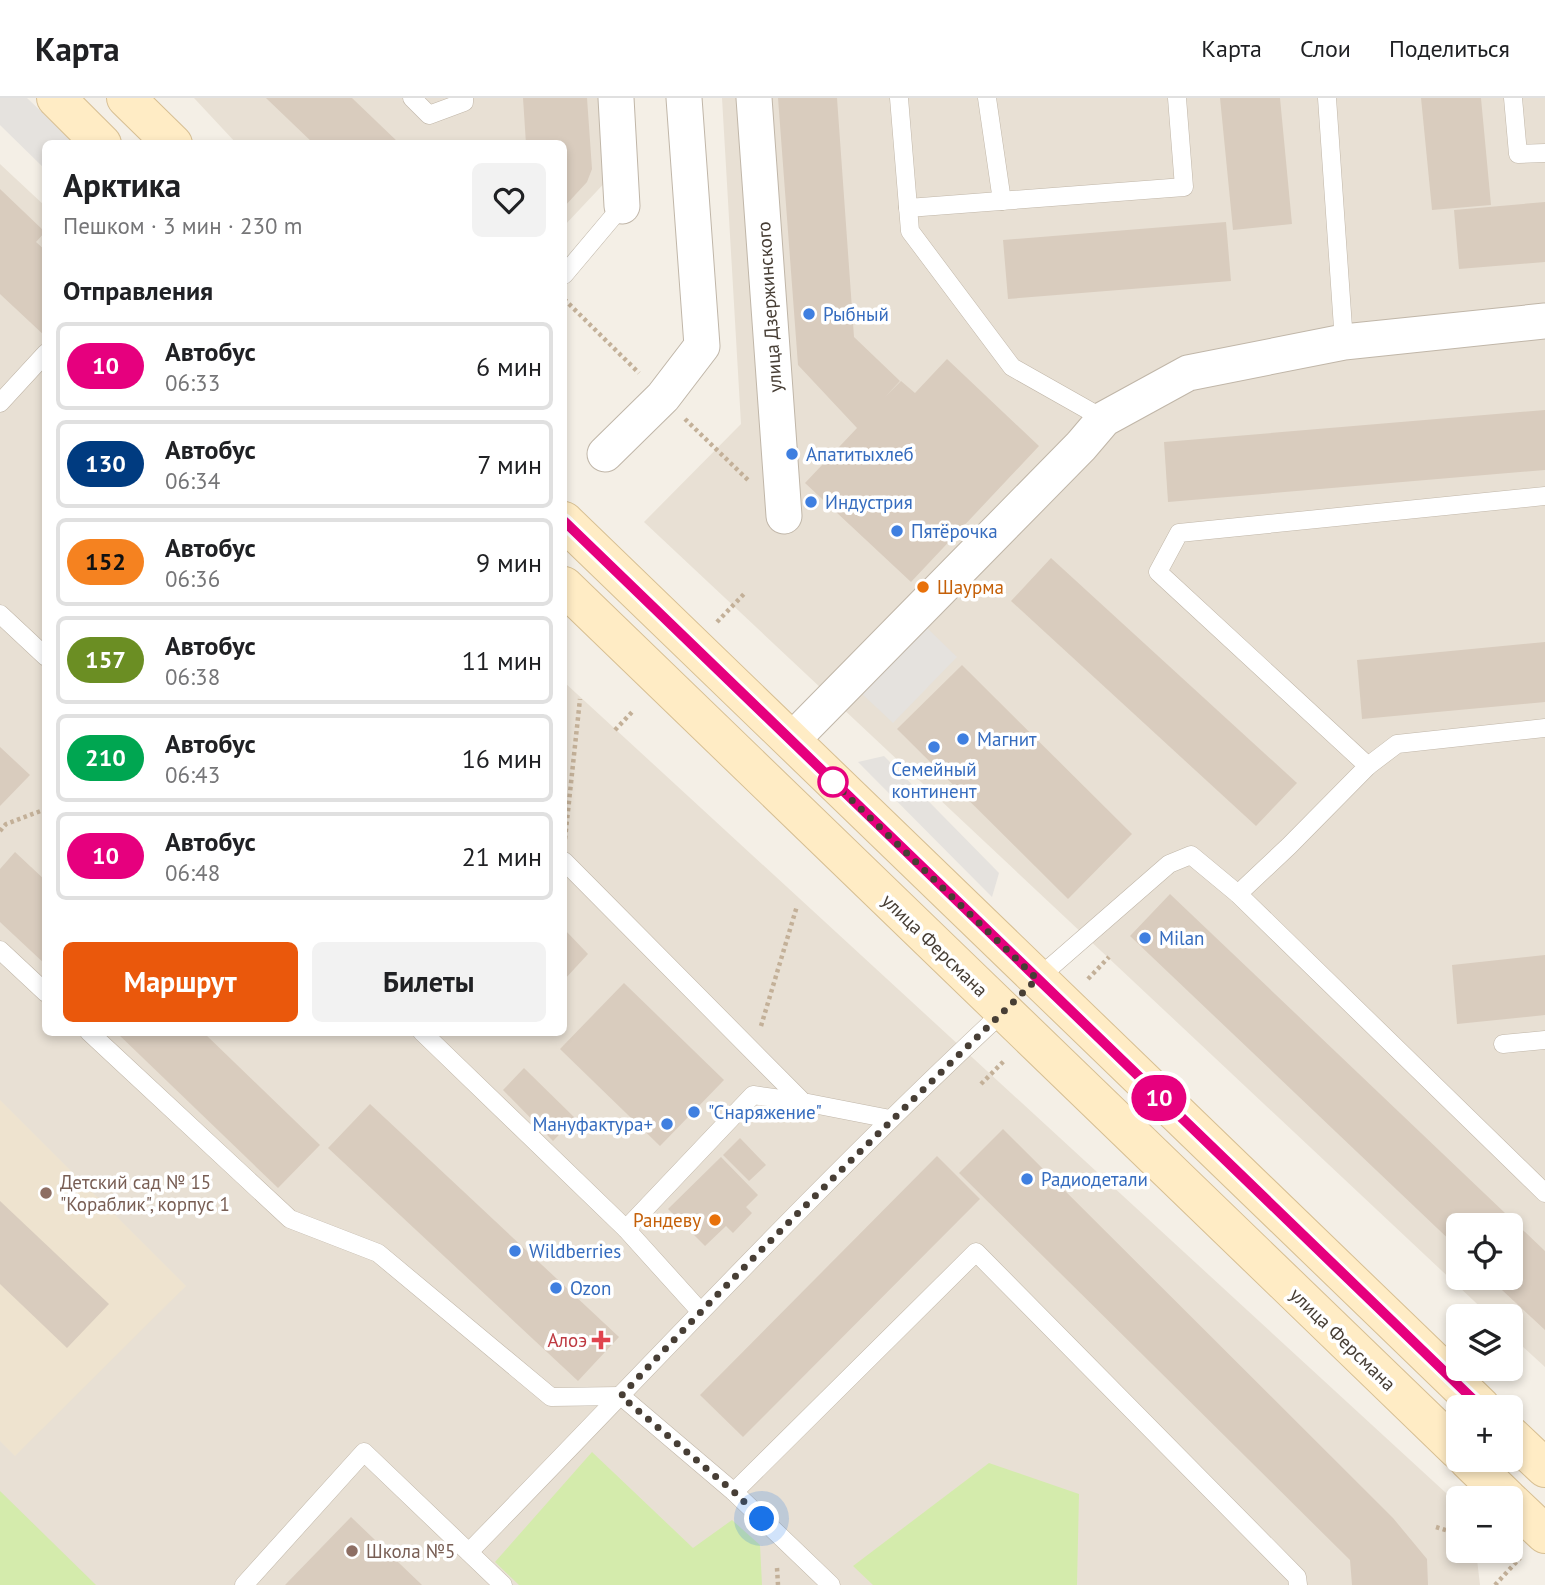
<!DOCTYPE html>
<html lang="ru">
<meta charset="utf-8">
<style>
body{margin:0;font-family:"PT Sans",sans-serif;background:#f2f2f2;color:#202124;height:100vh;display:flex;flex-direction:column;font-size:26px;white-space:nowrap}
*{box-sizing:border-box;margin:0}
p{font-size:23px;color:#757577}
.icon{flex:none;width:38px;height:38px;fill:none;stroke:currentColor;stroke-width:2;stroke-linecap:round;stroke-linejoin:round}
.map{position:relative;flex:1;overflow:hidden}
.side{position:absolute;left:42px;top:42px;width:525px;height:896px;display:flex;flex-direction:column;background:#fff;border-radius:10px;box-shadow:0 4px 10px #0003}
.side>*{flex:none}
.badge{padding:0 14px;border-radius:23px;font-size:24px;line-height:46px}
.controls{position:absolute;left:1446px;top:1115px;display:grid;gap:14px}
.controls a{display:grid;place-items:center;width:77px;height:77px;border-radius:10px;background:#fff;box-shadow:0 4px 10px #0003;font-size:35px}
.you{position:absolute;width:35px;height:35px;margin:-18px;border:5px solid #fff;border-radius:50%;background:#1a73e8;box-shadow:0 0 0 10px #1a73e833}
.map>.badge{position:absolute;translate:-50% -50%;box-shadow:0 0 0 4px #fff}
h2{padding:0 21px;font-size:26px;line-height:63px}
.round{display:grid;place-items:center;flex:none;width:74px;height:74px;border-radius:10px;background:#f2f2f2}
.summary{display:flex;align-items:center;justify-content:space-between;height:119px;padding:0 21px}
h1{font-size:33px;font-weight:700;line-height:52px}
.primary-button{display:flex;gap:14px;margin-top:auto;padding:14px 21px}
.primary-button a{flex:1;height:80px;border-radius:10px;background:#ea580c;color:#fff;font-size:28px;font-weight:700;line-height:80px;text-align:center}
.primary-button a+a{background:#f2f2f2;color:#202124}
ul{padding:0;list-style:none}
li{display:flex;align-items:center;gap:21px;height:88px;margin:0 14px 10px;padding:0 7px;border:4px solid #e0e0e0;border-radius:10px}
li div{flex:1}
li b{display:block;font-size:26px}
li em{font-style:normal}
li .badge{min-width:77px;font-weight:700;text-align:center}
header{display:flex;align-items:center;gap:42px;box-sizing:border-box;height:98px;padding:0 35px;background:#fff;border-bottom:2px solid #e0e0e0}
header strong{font-size:33px}
nav{display:flex;gap:38px;margin-inline-start:auto;font-size:24px}
.map>svg:first-child{display:block}
</style>
<header>
<strong>Карта</strong>
<nav><a>Карта</a><a>Слои</a><a>Поделиться</a></nav>
</header>
<div class="map">
<svg width="1545" height="1487" viewBox="0 0 1545 1487">
<rect width="100%" height="100%" fill="#f4efe6"/>
<g fill="#e8e0d4" fill-rule="evenodd">
<path d="M 194,0 L 623,0 L 629,59 L 564,128 L 564,46 L 236,45 Z"/>
<path d="M 722,0 L 1545,0 L 1545,1269 L 1510,1237 L 1510,1218 L 1490,1218 L 644,424 L 741,326 ZM 1458,1127 L 1510,1127 L 1510,1180 L 1458,1180 Z"/>
<path d="M 0,66 L 45,108 L 46,934 L 564,934 L 564,584 L 1458,1406 L 1458,1452 L 1476,1453 L 1480,1487 L 0,1487 Z"/>
</g>
<path fill="#eee3cf" d="M 0,1002 L 186,1188 L 15,1358 L 0,1343 Z"/>
<g fill="#d4ebac">
<path d="M 592,1354 L 693,1450 L 732,1422 L 760,1447 L 762,1487 L 519,1487 L 495,1464 Z"/>
<path d="M 989,1365 L 1079,1396 L 1077,1487 L 873,1487 L 853,1468 Z"/>
<path d="M 0,1393 L 96,1487 L 0,1487 Z"/>
</g>
<g fill="#e5e2de">
<path d="M 0,0 L 27,0 L 74,45 L 46,46 L 45,71 L 0,27 Z"/>
<path d="M 924,527 L 957,559 L 893,625 L 860,594 Z"/>
<path d="M 884,658 L 999,775 L 992,799 L 858,664 Z"/>
</g>
<g fill="#d9ccbe">
<path d="M 266,0 L 352,0 L 400,46 L 314,46 Z"/>
<path d="M 523,0 L 587,0 L 592,71 L 587,84 L 564,109 L 564,46 L 526,46 Z"/>
<path d="M 778,0 L 837,0 L 854,239 L 900,283 L 885,299 L 901,283 L 915,295 L 947,261 L 1039,348 L 911,484 L 805,385 L 857,330 L 798,267 Z"/>
<path d="M 1220,0 L 1280,0 L 1292,126 L 1233,132 Z"/>
<path d="M 1421,0 L 1481,0 L 1491,107 L 1432,112 Z"/>
<path d="M 0,91 L 45,134 L 36,144 L 46,153 L 46,239 L 0,196 Z"/>
<path d="M 1545,104 L 1545,164 L 1459,171 L 1454,112 Z"/>
<path d="M 1226,124 L 1231,183 L 1008,201 L 1003,142 Z"/>
<path d="M 1545,312 L 1545,372 L 1168,404 L 1164,344 Z"/>
<path d="M 1051,460 L 1297,685 L 1256,728 L 1011,503 Z"/>
<path d="M 1545,544 L 1545,604 L 1362,621 L 1357,562 Z"/>
<path d="M 962,567 L 1132,736 L 1068,801 L 897,631 Z"/>
<path d="M 0,649 L 30,677 L 0,708 Z"/>
<path d="M 15,754 L 46,783 L 46,867 L 0,824 L 0,771 Z"/>
<path d="M 1170,796 L 1545,1153 L 1545,1232 L 1489,1180 L 1510,1180 L 1510,1127 L 1458,1127 L 1458,1150 L 1130,838 Z"/>
<path d="M 564,831 L 588,856 L 564,882 Z"/>
<path d="M 1545,857 L 1545,917 L 1457,926 L 1452,867 Z"/>
<path d="M 624,885 L 724,982 L 660,1048 L 560,951 Z"/>
<path d="M 116,934 L 203,934 L 320,1047 L 278,1090 Z"/>
<path d="M 524,970 L 575,1020 L 553,1043 L 503,992 Z"/>
<path d="M 370,1006 L 619,1239 L 578,1283 L 328,1050 Z"/>
<path d="M 1003,1031 L 1393,1420 L 1427,1461 L 1428,1487 L 1352,1487 L 1350,1462 L 959,1075 Z"/>
<path d="M 740,1040 L 766,1067 L 749,1083 L 723,1057 Z"/>
<path d="M 937,1058 L 980,1101 L 743,1339 L 700,1297 Z"/>
<path d="M 721,1059 L 758,1097 L 746,1109 L 752,1115 L 733,1135 L 726,1128 L 705,1148 L 668,1111 Z"/>
<path d="M 0,1103 L 109,1206 L 67,1250 L 0,1186 Z"/>
<path d="M 351,1419 L 422,1487 L 285,1487 Z"/>
</g>
<g fill="none" stroke-linecap="round" stroke-linejoin="round">
<g stroke="#c0b6a8" stroke-width="19">
<g id="lane">
<path d="M 412,0 L 429,17 L 464,4 L 464,0"/>
<path d="M 899,0 L 910,133 L 1012,269 L 1104,321"/>
<path d="M 987,0 L 1002,103"/>
<path d="M 1327,0 L 1344,244"/>
<path d="M 1513,0 L 1518,56 L 1545,55"/>
<path d="M 908,110 L 1184,89 L 1177,0"/>
<path d="M 564,177 L 622,108"/>
<path d="M 0,305 L 46,255"/>
<path d="M 0,516 L 46,559"/>
<path d="M 1368,668 L 1397,646 L 1545,630"/>
<path d="M 564,763 L 803,1004 L 890,1021"/>
<path d="M 1238,796 L 1289,748 L 1368,668 L 1158,474 L 1179,435 L 1545,398"/>
<path d="M 0,852 L 46,895"/>
<path d="M 1037,881 L 1169,766 L 1191,757 L 1238,796 L 1545,1095"/>
<path d="M 89,934 L 290,1121 L 378,1155 L 551,1299 L 621,1298 L 734,1394 L 831,1487"/>
<path d="M 422,934 L 626,1131 L 700,1213"/>
<path d="M 1503,946 L 1545,942"/>
<path d="M 626,1131 L 753,997 L 803,1004"/>
<path d="M 734,1394 L 976,1154 L 1297,1479 L 1298,1487"/>
<path d="M 469,1454 C 646,1273 818,1086 1004,913"/>
<path d="M 244,1487 L 364,1354 L 503,1487"/>
</g>
</g>
<g stroke="#c0b6a8" stroke-width="37">
<g id="street">
<path d="M 616,0 L 622,108"/>
<path d="M 754,0 L 784,418"/>
<path d="M 605,356 L 663,299 L 702,248 L 684,0"/>
<path d="M 791,643 L 1081,348 L 1104,321 L 1188,275 L 1344,244 L 1545,223"/>
</g>
</g>
<g stroke="#d7bf93" stroke-width="40">
<g id="secondary">
<path d="M 56,0 L 102,46"/>
<path d="M 126,0 L 173,46"/>
<path d="M 564,423 L 1481,1309"/>
<path d="M 564,488 L 1458,1352"/>
<path d="M 1510,1337 L 1545,1370"/>
<path d="M 1468,1362 L 1507,1400"/>
<path d="M 1510,1403 L 1545,1436"/>
</g>
</g>
<g stroke="#c3b098" stroke-width="4.5" stroke-dasharray="3.5 3.5" stroke-linecap="butt">
<path d="M 564,201 L 639,275"/>
<path d="M 685,321 L 749,383"/>
<path d="M 717,524 L 744,496"/>
<path d="M 615,632 L 633,613"/>
<path d="M 0,733 L 6,726 L 46,711"/>
<path d="M 565,741 L 580,601"/>
<path d="M 1088,881 L 1109,859"/>
<path d="M 761,928 L 797,808"/>
<path d="M 981,986 L 1005,962"/>
<path d="M 1436,1429 L 1458,1436"/>
<path d="M 777,1470 L 778,1487"/>
<path d="M 1495,1487 L 1520,1460"/>
</g>
<use href="#lane" stroke="#fff" stroke-width="18"/>
<use href="#street" stroke="#fff" stroke-width="35"/>
<use href="#secondary" stroke="#ffecc5" stroke-width="38"/>
</g>
<g fill="none" stroke-linecap="round" stroke-linejoin="round">
<g stroke="#fff" stroke-width="16">
<path id="line" d="M 564,423 L 1481,1309"/>
</g>
<use href="#line" stroke="#e6007e" stroke-width="10"/>
<path stroke="#473e35" stroke-width="7" stroke-dasharray="0 12.6" d="M 762,1421 L 734,1394 L 621,1298 C 755,1154 896,1018 1037,881 L 828,679 L 833,684"/>
</g>
<g fill="#3f7fe0" stroke="#fff" stroke-width="2.5">
<circle cx="809" cy="216" r="7"/>
<circle cx="792" cy="356" r="7"/>
<circle cx="811" cy="404" r="7"/>
<circle cx="897" cy="433" r="7"/>
<circle cx="963" cy="641" r="7"/>
<circle cx="934" cy="649" r="7"/>
<circle cx="1145" cy="840" r="7"/>
<circle cx="694" cy="1014" r="7"/>
<circle cx="667" cy="1026" r="7"/>
<circle cx="1027" cy="1081" r="7"/>
<circle cx="515" cy="1153" r="7"/>
<circle cx="556" cy="1190" r="7"/>
</g>
<g fill="#e8710a" stroke="#fff" stroke-width="2.5">
<circle cx="923" cy="489" r="7"/>
<circle cx="715" cy="1122" r="7"/>
</g>
<circle fill="#fff" stroke="#e6007e" stroke-width="3.5" cx="833" cy="684" r="14"/>
<g fill="#8d6e63" stroke="#fff" stroke-width="2.5">
<circle cx="46" cy="1095" r="7"/>
<circle cx="352" cy="1453" r="7"/>
</g>
<path fill="#e0444e" stroke="#fff" stroke-width="2.5" d="M597.5 1231.5h7v7h7v7h-7v7h-7v-7h-7v-7h7z"/>
<g text-anchor="middle" stroke-width="7" stroke-linejoin="round" paint-order="stroke">
<g font-size="19" fill="#473e35" stroke="#fff">
<text transform="translate(769 209) rotate(-94)" y="7">улица Дзержинского</text>
<text transform="translate(935 847) rotate(44)" y="7">улица Ферсмана</text>
<text transform="translate(1343 1241) rotate(44)" y="7">улица Ферсмана</text>
</g>
<g font-size="19" fill="#366cbe" stroke="#fff" text-anchor="start">
<text x="823" y="223">Рыбный</text>
<text x="806" y="363">Апатитыхлеб</text>
<text x="825" y="411">Индустрия</text>
<text x="911" y="440">Пятёрочка</text>
<text x="977" y="648">Магнит</text>
<text x="934" y="678" text-anchor="middle">Семейный<tspan x="934" dy="22">континент</tspan></text>
<text x="1159" y="847">Milan</text>
<text x="708" y="1021">"Снаряжение"</text>
<text x="653" y="1033" text-anchor="end">Мануфактура+</text>
<text x="1041" y="1088">Радиодетали</text>
<text x="529" y="1160">Wildberries</text>
<text x="570" y="1197">Ozon</text>
</g>
<g font-size="19" fill="#c56008" stroke="#fff" text-anchor="start">
<text x="937" y="496">Шаурма</text>
<text x="701" y="1129" text-anchor="end">Рандеву</text>
</g>
<g font-size="19" fill="#785e54" stroke="#fff" text-anchor="start">
<text x="60" y="1091">Детский сад № 15<tspan x="60" dy="22">"Кораблик", корпус 1</tspan></text>
<text x="366" y="1460">Школа №5</text>
</g>
<g font-size="19" fill="#be3a42" stroke="#fff" text-anchor="end">
<text x="587" y="1249">Алоэ</text>
</g>
</g>
</svg>
<div class="controls">
<a><svg class="icon" aria-label="locate" viewBox="0 0 24 24"><circle cx="12" cy="12" r="6"/><path d="M12 2v4M12 18v4M2 12h4M18 12h4"/></svg></a>
<a><svg class="icon" aria-label="layers" viewBox="0 0 24 24"><path d="M12 4l9 5-9 5-9-5zM3 14l9 5 9-5"/></svg></a>
<a>+</a>
<a>−</a>
</div>
<div class="you" style="left:762px;top:1421px"></div>
<b class="badge" style="left:1159px;top:1000px;background:#e6007e;color:#fff">10</b>
<section class="side">
<div class="summary"><div><h1>Арктика</h1><p>Пешком · 3 мин · 230 m</p></div><a class="round"><svg class="icon" aria-label="heart" viewBox="0 0 24 24"><path d="M12 20l-8-8c-3-5 5-10 8-4 3-6 11-1 8 4z"/></svg></a></div>
<h2>Отправления</h2>
<ul>
<li><span class="badge" style="background:#e6007e;color:#fff">10</span><div><b>Автобус</b><p>06:33</p></div><em>6 мин</em></li>
<li><span class="badge" style="background:#003b80;color:#fff">130</span><div><b>Автобус</b><p>06:34</p></div><em>7 мин</em></li>
<li><span class="badge" style="background:#f58220;color:#111">152</span><div><b>Автобус</b><p>06:36</p></div><em>9 мин</em></li>
<li><span class="badge" style="background:#6b8e23;color:#fff">157</span><div><b>Автобус</b><p>06:38</p></div><em>11 мин</em></li>
<li><span class="badge" style="background:#00a651;color:#fff">210</span><div><b>Автобус</b><p>06:43</p></div><em>16 мин</em></li>
<li><span class="badge" style="background:#e6007e;color:#fff">10</span><div><b>Автобус</b><p>06:48</p></div><em>21 мин</em></li>
</ul>
<div class="primary-button"><a>Маршрут</a><a>Билеты</a></div>
</section>
</div>
